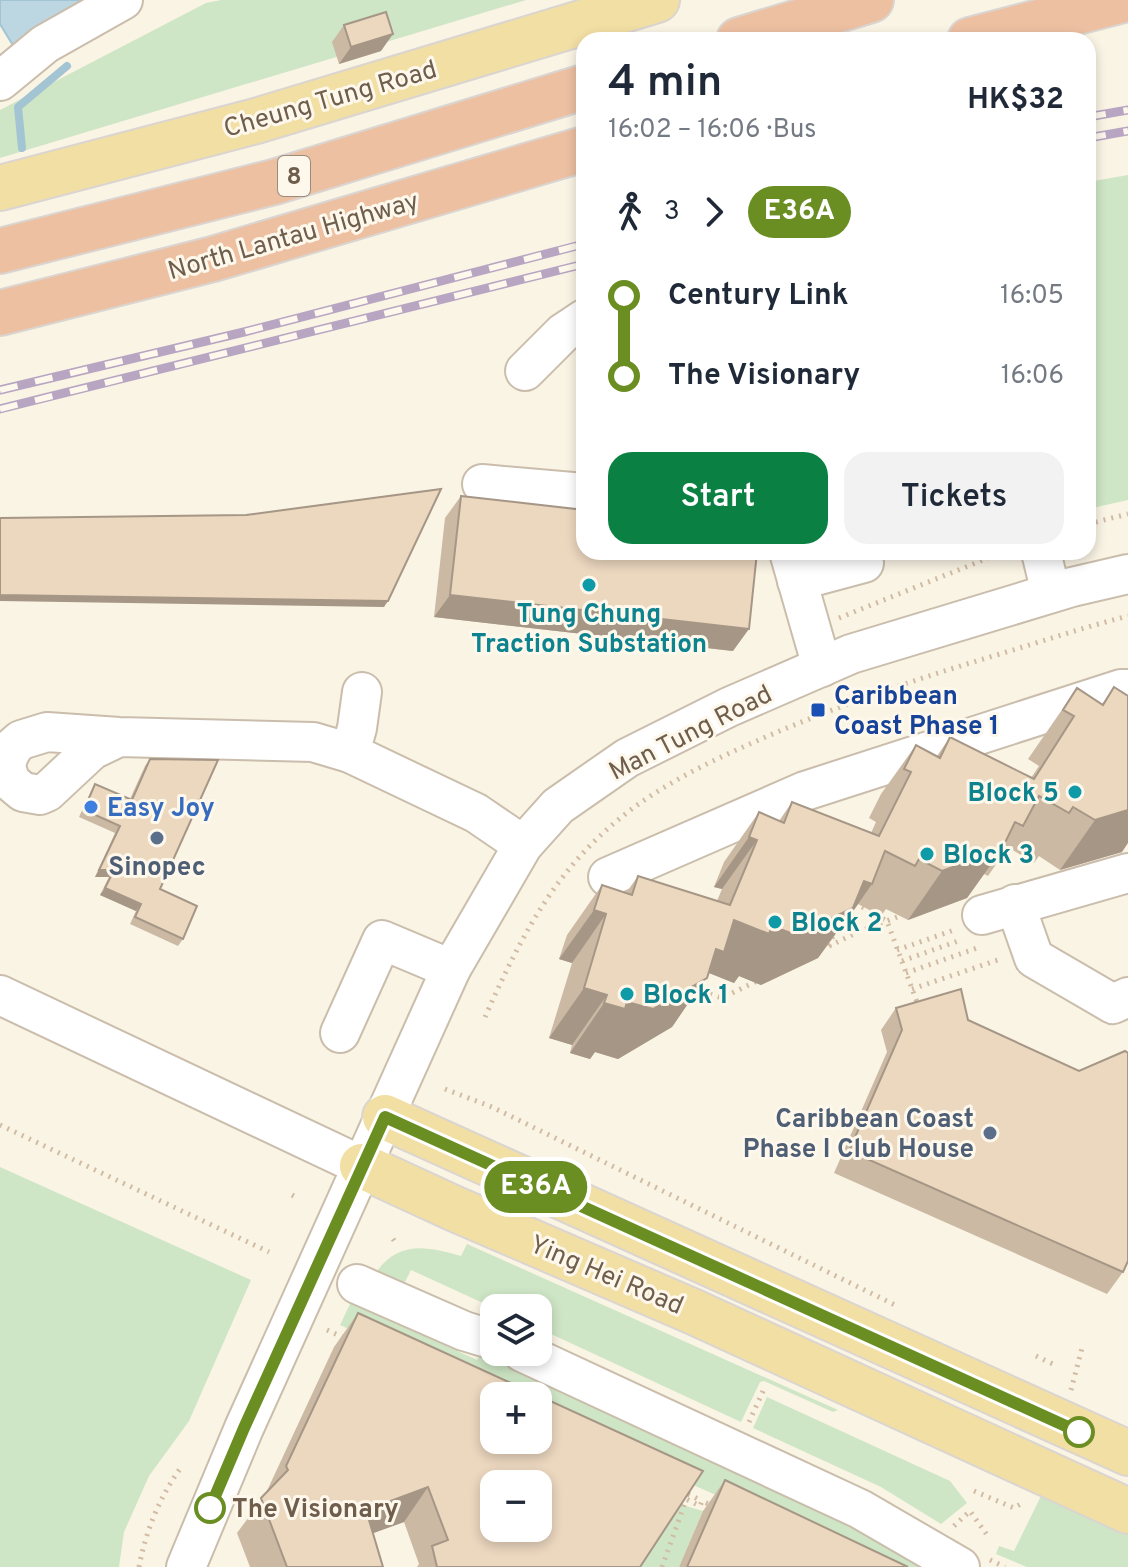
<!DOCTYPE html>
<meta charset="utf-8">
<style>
body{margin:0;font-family:Overpass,sans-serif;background:#f2f2f3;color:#1f2937;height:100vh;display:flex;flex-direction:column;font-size:30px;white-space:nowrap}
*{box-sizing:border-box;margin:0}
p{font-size:26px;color:#747a83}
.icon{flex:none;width:44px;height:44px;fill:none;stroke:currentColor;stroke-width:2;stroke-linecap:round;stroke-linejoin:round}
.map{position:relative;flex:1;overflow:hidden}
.drawer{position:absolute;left:576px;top:32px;width:520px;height:528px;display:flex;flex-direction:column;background:#fff;border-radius:24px;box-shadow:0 4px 12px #0003}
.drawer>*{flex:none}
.badge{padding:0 16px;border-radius:26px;font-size:28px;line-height:52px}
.tools{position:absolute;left:480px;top:1294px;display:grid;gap:16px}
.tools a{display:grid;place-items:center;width:72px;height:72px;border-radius:16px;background:#fff;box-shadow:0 4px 12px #0003;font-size:40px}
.map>.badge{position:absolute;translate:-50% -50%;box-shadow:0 0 0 4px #fff}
.legs{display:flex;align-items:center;gap:12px;height:88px;padding:0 32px;font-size:26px}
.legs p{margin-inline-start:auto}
.summary{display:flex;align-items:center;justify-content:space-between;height:136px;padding:0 32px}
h1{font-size:44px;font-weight:600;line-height:60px}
.action{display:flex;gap:16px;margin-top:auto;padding:16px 32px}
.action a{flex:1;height:92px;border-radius:24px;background:#0b8043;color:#fff;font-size:32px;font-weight:600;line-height:92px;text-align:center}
.action a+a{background:#f2f2f3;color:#1f2937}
ul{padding:0 32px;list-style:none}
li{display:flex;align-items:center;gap:28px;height:80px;font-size:30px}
li i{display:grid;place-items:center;width:12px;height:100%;margin:0 10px;background:currentColor}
li i::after{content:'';width:20px;height:20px;margin:-10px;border:6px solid;border-radius:50%;background:#fff}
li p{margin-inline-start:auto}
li:first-child i{background:linear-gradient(#0000 50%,currentColor 0)}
li:last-child i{background:linear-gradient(currentColor 50%,#0000 0)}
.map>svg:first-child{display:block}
</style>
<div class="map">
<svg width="1128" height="1567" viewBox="0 0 1128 1567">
<rect width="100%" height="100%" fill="#faf4e5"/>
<g fill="#cee6c5">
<path d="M 221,0 L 526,0 L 0,158 L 0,110 L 206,3 Z"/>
<path d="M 1128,175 L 1128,500 L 1088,509 L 1088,182 Z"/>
<path d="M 0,1167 L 251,1280 L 189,1421 L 149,1476 L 124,1532 L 119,1567 L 0,1567 Z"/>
<path d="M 467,1244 L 838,1410 L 833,1412 L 764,1381 L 760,1382 L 741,1422 L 538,1328 L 538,1308 L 494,1308 L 411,1270 L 404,1284 L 377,1271 C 400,1240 428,1247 461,1256 Z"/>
<path d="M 351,1302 L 477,1360 L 483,1349 L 846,1518 L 928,1567 L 879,1567 L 632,1458 L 538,1396 L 497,1396 L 340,1325 Z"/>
<path d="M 767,1397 L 950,1481 L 967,1503 L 941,1524 L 881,1487 L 753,1428 Z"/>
<path d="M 1043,1492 L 1128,1532 L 1128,1567 L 1027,1567 L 996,1554 L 999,1546 L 1014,1551 Z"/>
<path d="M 669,1501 L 703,1511 L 679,1567 L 638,1567 Z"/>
</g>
<path fill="#bcd7e1" stroke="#a3c4d2" stroke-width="2" d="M 0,0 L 98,0 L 14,47 L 0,24 Z"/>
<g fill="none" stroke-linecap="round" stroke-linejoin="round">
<path stroke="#a3c4d2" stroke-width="8" d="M 22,148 L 18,107 L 67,66"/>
<g stroke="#cabdac" stroke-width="42">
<g id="minor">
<path d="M 0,81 L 45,44 L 123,0"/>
<path d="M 525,371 L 563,333 L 584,319"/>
<path d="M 482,484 L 584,493"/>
<path d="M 789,552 L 822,667"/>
<path d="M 1041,552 L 1051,593"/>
<path d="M 797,581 L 864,563"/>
<path d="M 119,737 L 92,750 L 47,792 L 40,795 L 23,792 L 11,782 L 6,768 L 8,757 L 14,746 L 21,740 L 47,732 L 119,737 L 313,742 L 350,753 L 476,813 L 523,845"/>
<path d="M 350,753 L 357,728 L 362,692"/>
<path d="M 608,877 L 805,791 L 1121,689 L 1128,689"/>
<path d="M 1015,904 L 1034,958 L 1113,1004 L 1128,997"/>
<path d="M 982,915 L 1128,873"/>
<path d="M 0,995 L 362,1166"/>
<path d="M 340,1033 L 382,940 L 451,969"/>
<path d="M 357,1284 L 464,1331 L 494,1340"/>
<path d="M 522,1352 L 860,1509 L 960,1567"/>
<path d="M 186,1567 L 244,1428 L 451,969 L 523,845 L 558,806 L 627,758 L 729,707 L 851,654 L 1072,587 L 1128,574"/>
</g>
</g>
<g stroke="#dad5d1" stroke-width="48">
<g id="major">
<path d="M 0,188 L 256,121 L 657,0"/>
<path d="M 385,1117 L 1128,1453"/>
<path d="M 362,1166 L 453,1208 L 694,1312 L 1128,1511"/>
</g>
</g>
<g stroke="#dad5d1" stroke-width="48">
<g id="highway">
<path d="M 739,40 L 871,0"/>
<path d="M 970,40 L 1123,0"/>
<path d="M 0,251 L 274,182 L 584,87"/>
<path d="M 0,313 L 213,259 L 584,149"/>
</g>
</g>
<g stroke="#d1bba3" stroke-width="5" stroke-dasharray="2 6" stroke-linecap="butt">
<path d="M 1088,524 L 1128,514"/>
<path d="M 839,618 L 1003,552"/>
<path d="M 855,903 L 887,921 L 918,1005"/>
<path d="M 829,946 L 835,931"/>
<path d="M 829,946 L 858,932 L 905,914"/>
<path d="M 897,950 L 957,929"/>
<path d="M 902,961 L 961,940"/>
<path d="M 906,973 L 980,947"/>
<path d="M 695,989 L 722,998 L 759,980"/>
<path d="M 912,989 L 998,960"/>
<path d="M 485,1017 C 515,950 546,886 601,835 C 647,791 704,764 761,739 C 839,705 919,678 1000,654 C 1043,641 1085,627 1128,616"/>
<path d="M 445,1089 L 492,1107 L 895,1305"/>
<path d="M 0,1125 L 269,1252"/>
<path d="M 292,1195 L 299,1199"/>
<path d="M 393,1239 L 397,1245"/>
<path d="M 327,1330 L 347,1339"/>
<path d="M 1071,1390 L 1082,1348"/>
<path d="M 749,1422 L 764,1389"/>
<path d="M 974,1491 L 1014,1508 L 1024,1502"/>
<path d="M 688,1494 L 702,1501"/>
<path d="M 680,1496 L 700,1506 L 702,1501 L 715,1507"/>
<path d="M 954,1526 L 970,1511 L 987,1535"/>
<path d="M 990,1560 L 1005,1567"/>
<path d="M 139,1567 C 146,1530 160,1496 182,1466"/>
<path d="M 662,1567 L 686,1500"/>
</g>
<use href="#minor" stroke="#fff" stroke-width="38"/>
<use href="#major" stroke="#f2dfa4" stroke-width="44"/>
<use href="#highway" stroke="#edc0a2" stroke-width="44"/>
<g stroke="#b8a5c2" stroke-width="9">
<g id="rail">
<path d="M 1088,117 L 1128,110"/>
<path d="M 1088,138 L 1128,131"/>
<path d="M 0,390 L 244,332 L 584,244"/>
<path d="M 0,409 L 584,264"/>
</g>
</g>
<use href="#rail" stroke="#fdf8eb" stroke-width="6" stroke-dasharray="18" stroke-linecap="butt"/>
<path stroke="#d1bba3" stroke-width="5" stroke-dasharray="2 6" stroke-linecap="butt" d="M 1036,1356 L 1055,1365"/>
</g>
<g fill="#cbb9a4">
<path d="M 344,25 L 381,51 L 339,64 L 332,42 Z"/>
<path d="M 461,496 L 733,651 L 434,617 L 445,518 Z"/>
<path d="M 1114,687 L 1122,852 L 1060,870 L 1039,856 L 1034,863 L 1008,847 L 988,876 L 984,874 L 967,898 L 908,920 L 886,909 L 881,916 L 858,904 L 818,958 L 761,985 L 739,976 L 734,983 L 709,973 L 672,1027 L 618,1059 L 595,1052 L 590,1059 L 570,1053 L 572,1045 L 549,1038 L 572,963 L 559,959 L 567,935 L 602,885 L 626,893 L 638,876 L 717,901 L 722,889 L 714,887 L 724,862 L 759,812 L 779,821 L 792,802 L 871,833 L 876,822 L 869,818 L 881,794 L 916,745 L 937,756 L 950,737 L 1031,778 L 1039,766 L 1028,759 L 1077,688 L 1102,704 Z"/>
<path d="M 150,759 L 160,889 L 183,939 L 178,946 L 130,924 L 136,911 L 100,895 L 109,877 L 95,877 L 115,833 L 79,817 L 91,791 L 95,784 L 130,799 L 145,766 Z"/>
<path d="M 896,1008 L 968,1020 L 1123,1272 L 1107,1294 L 834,1173 L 887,1052 L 881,1030 Z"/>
<path d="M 358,1313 L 640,1567 L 417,1567 L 419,1564 L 404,1522 L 372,1533 L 383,1567 L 250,1567 L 237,1533 L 265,1495 L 334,1347 Z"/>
<path d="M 725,1480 L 908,1567 L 679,1567 L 703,1511 Z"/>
</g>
<g fill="#a59686">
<path d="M 393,34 L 381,51 L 339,64 L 351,47 Z"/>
<path d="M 0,595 L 388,601 L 384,607 L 0,601 Z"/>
<path d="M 450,595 L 749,629 L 733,651 L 434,617 Z"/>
<path d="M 1128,810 L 1128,843 L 1122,852 L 1060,870 L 1095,820 Z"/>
<path d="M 749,837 L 757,840 L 722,889 L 714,887 Z"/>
<path d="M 1002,849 L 967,898 L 908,920 L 942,871 Z"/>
<path d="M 99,870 L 114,870 L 109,877 L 95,877 Z"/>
<path d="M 864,881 L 872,884 L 838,933 L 836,933 L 818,958 L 761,985 L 739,976 L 734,983 L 709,973 L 672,1027 L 618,1059 L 595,1052 L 590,1059 L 570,1053 L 604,1003 L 627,1002 L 734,920 L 772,926 Z"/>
<path d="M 105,888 L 141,904 L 136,911 L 100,895 Z"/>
<path d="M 594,910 L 606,914 L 572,963 L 559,959 Z"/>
<path d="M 584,988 L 607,995 L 572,1045 L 549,1038 Z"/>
<path d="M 428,1487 L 404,1522 L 341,1545 L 366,1510 Z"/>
</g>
<g fill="#ecd7bf" stroke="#a59686" stroke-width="2" fill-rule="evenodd">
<path d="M 386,12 L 393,34 L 351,47 L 344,25 Z"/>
<path d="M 441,489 L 388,601 L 0,595 L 0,518 L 246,515 Z"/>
<path d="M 461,496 L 584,510 L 584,552 L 757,552 L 749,629 L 450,595 Z"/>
<path d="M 1114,687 L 1128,696 L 1128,810 L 1095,820 L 1073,807 L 1069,813 L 1039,796 L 1023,826 L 1015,822 L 1002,849 L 942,871 L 919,859 L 915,866 L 885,851 L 872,884 L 864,881 L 853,908 L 796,935 L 772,926 L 769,934 L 734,920 L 724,952 L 716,949 L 707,978 L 653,1009 L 627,1002 L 625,1009 L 604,1003 L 607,995 L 584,988 L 606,914 L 594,910 L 602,885 L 632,895 L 638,876 L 730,905 L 757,840 L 749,837 L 759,812 L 784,823 L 792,802 L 879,836 L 911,772 L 904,769 L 916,745 L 940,758 L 950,737 L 1034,779 L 1074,716 L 1063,710 L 1077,688 L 1103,705 Z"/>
<path d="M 150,759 L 218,760 L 160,889 L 197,906 L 183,939 L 135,917 L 141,904 L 105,888 L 114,870 L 99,870 L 120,826 L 84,810 L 95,784 L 132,800 Z"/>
<path d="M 961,989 L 968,1020 L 1079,1071 L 1125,1051 L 1128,1053 L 1128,1261 L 1123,1272 L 849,1151 L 902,1030 L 896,1008 Z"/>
<path d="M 358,1313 L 703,1471 L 640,1567 L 437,1567 L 432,1546 L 448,1540 L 428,1487 L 366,1510 L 383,1567 L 287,1567 L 261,1498 L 288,1470 L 286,1466 ZM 494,1396 L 538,1396 L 538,1440 L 494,1440 ZM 494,1484 L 538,1484 L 538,1528 L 494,1528 Z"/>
<path d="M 725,1480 L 908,1567 L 687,1567 Z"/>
</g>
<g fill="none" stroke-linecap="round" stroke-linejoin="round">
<g stroke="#fff" stroke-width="18">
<path id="line-1" d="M 210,1508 L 244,1428 L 385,1117 L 1079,1432"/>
</g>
<use href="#line-1" stroke="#6b8e23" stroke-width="12"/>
</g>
<g fill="#0f9aa8" stroke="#fdf8eb" stroke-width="3">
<circle cx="589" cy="585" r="8"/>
<circle cx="1075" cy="792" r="8"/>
<circle cx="927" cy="854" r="8"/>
<circle cx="775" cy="922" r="8"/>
<circle cx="627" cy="994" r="8"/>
</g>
<rect fill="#1a4fb4" stroke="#fdf8eb" stroke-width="3" x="810" y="702" width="16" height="16" rx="4"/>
<circle fill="#3f7fe0" stroke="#fdf8eb" stroke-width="3" cx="91" cy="807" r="8"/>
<g fill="#5c6f8a" stroke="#fdf8eb" stroke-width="3">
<circle cx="157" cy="838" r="8"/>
<circle cx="990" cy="1133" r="8"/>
</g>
<g fill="#fff" stroke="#6b8e23" stroke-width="4">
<circle cx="1079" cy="1432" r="14"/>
<circle cx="210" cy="1508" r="14"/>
</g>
<g text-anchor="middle" stroke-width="6" stroke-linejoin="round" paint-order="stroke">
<rect fill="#fdf8eb" stroke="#9a8c7c" stroke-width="2" x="278" y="156" width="32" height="40" rx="6"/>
<g font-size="24" font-weight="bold" fill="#705e4d">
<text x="294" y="184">8</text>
</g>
<g font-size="26" fill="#705e4d" stroke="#fdf8eb">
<text transform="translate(330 98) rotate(-16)" y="9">Cheung Tung Road</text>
<text transform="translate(293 235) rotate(-16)" y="9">North Lantau Highway</text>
<text transform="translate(690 732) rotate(-27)" y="9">Man Tung Road</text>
<text transform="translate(607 1274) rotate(23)" y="9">Ying Hei Road</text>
</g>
<g font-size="26" font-weight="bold" fill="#0d838f" stroke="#fdf8eb" text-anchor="start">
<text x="589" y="622" text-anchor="middle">Tung Chung<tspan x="589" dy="30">Traction Substation</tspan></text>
<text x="1059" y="801" text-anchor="end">Block 5</text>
<text x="943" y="863">Block 3</text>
<text x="791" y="931">Block 2</text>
<text x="643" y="1003">Block 1</text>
</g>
<g font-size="26" font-weight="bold" fill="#164399" stroke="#fdf8eb" text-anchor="start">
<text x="834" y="704">Caribbean<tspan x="834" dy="30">Coast Phase 1</tspan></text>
</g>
<g font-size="26" font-weight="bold" fill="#366cbe" stroke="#fdf8eb" text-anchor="start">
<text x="107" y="816">Easy Joy</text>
</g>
<g font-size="26" font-weight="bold" fill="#4e5e75" stroke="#fdf8eb">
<text x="157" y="875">Sinopec</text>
<text x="974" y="1127" text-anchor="end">Caribbean Coast<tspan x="974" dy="30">Phase I Club House</tspan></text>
</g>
<g font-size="26" font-weight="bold" fill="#705e4d" stroke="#fdf8eb" text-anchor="start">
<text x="232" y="1517">The Visionary</text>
</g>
</g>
</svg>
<div class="tools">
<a><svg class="icon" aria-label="layers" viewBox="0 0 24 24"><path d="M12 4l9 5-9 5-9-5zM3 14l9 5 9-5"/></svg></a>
<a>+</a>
<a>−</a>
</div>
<b class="badge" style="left:536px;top:1187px;background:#6b8e23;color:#fff">E36A</b>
<section class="drawer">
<div class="summary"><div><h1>4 min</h1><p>16:02 – 16:06 · Bus</p></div><b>HK$32</b></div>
<div class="legs"><svg class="icon" aria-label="walk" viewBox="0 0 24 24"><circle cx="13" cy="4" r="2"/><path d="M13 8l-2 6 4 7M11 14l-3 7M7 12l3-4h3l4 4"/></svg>3<svg class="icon" aria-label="forward" viewBox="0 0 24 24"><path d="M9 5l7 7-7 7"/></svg><b class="badge" style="background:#6b8e23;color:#fff">E36A</b></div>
<ul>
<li><i style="color:#6b8e23"></i><b>Century Link</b><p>16:05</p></li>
<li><i style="color:#6b8e23"></i><b>The Visionary</b><p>16:06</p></li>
</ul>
<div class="action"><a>Start</a><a>Tickets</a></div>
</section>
</div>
